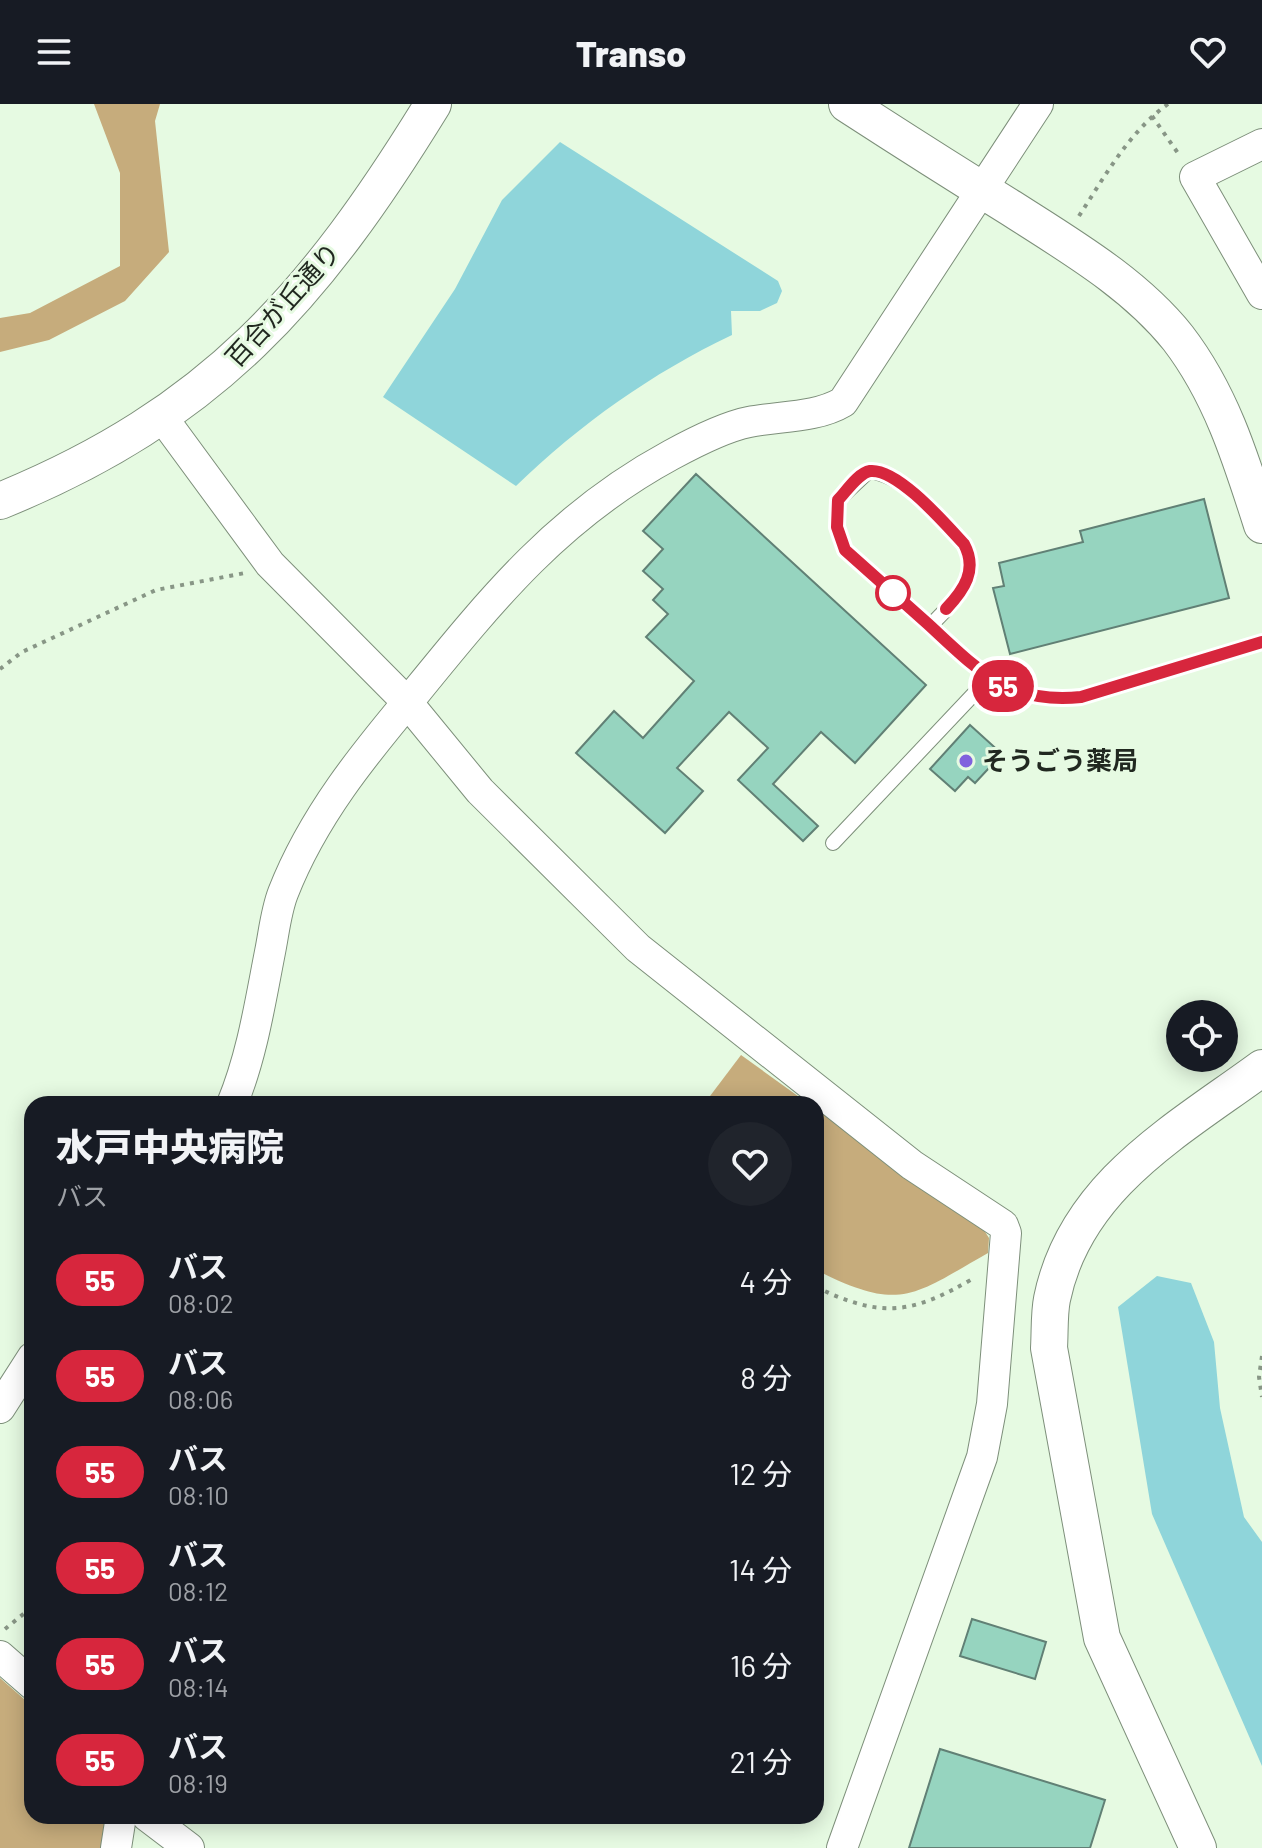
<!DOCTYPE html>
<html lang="ja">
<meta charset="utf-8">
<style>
body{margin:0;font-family:Barlow,"Noto Sans JP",sans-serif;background:#20242c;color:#f1f3f6;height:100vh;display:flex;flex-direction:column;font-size:30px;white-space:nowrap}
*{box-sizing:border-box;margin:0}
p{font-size:26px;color:#9ea1a6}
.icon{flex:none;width:44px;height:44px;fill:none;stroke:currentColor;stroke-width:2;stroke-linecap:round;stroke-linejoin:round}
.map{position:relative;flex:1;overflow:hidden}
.sheet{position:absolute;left:24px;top:992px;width:800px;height:728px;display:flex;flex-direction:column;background:#171b24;border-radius:24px;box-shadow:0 4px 20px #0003}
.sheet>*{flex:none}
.badge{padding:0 16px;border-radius:26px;font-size:28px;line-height:52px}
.buttons{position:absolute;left:1166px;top:896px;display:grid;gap:16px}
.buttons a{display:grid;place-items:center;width:72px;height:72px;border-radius:50%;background:#171b24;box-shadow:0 4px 20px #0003;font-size:40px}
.map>.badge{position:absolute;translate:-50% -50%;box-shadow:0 0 0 4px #fff}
.round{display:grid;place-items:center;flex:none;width:84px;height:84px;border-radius:42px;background:#20242c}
.summary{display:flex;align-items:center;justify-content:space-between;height:136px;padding:0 32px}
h1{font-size:38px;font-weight:800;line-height:60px}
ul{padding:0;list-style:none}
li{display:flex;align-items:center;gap:24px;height:96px;padding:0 32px}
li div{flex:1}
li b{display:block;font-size:30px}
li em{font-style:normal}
li .badge{min-width:88px;font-weight:700;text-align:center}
header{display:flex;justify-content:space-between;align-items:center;height:104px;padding:0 32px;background:#171b24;font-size:36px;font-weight:800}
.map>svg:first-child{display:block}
</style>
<header><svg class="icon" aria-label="menu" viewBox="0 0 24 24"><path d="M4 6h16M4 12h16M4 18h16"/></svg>Transo<svg class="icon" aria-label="heart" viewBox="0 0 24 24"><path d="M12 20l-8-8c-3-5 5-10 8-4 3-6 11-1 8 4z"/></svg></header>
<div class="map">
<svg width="1262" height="1744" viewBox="0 0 1262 1744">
<rect width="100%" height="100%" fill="#e6fae2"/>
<g fill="#c6ac7c">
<path d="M 94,0 L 160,0 L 155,17 L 169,148 L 125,197 L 49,236 L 0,248 L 0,214 L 30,209 L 120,162 L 120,69 Z"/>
<path d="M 741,951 L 809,1000 L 704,1000 Z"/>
<path d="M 816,1005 L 982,1123 L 989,1134 L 988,1149 C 911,1193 900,1208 816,1166 Z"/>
<path d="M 0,1574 L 32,1602 L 32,1712 L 120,1712 L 109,1744 L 0,1744 Z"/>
</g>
<g fill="#8fd5da">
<path d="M 560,38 L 778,177 L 782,187 L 777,199 L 760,207 L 731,207 L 732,231 C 652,269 580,320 516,382 L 383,293 L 455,185 L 502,96 Z"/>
<path d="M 1157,1172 L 1191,1179 L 1214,1238 L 1220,1304 L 1244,1413 L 1262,1438 L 1262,1662 L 1152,1410 L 1118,1203 Z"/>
</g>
<g fill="#96d4bf" stroke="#618075" stroke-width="2">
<path d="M 696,370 L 926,581 L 855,659 L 821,628 L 773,680 L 818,722 L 803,737 L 738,676 L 768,644 L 729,608 L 677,664 L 703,687 L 665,729 L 576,649 L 614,607 L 643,634 L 694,577 L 646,533 L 668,510 L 653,496 L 663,485 L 643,467 L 663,445 L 643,427 Z"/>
<path d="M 1204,395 L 1229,494 L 1010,550 L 993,484 L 1004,482 L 999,459 L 1083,438 L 1080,427 Z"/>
<path d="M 970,621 L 1002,650 L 975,679 L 968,673 L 955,687 L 930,665 Z"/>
<path d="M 972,1515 L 1046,1538 L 1035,1575 L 960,1552 Z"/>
<path d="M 940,1645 L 1105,1696 L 1090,1744 L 909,1744 Z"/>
</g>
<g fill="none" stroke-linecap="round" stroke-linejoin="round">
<g stroke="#7d8f7a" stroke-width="16">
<g id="service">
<path d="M 930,522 C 952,499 983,474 964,440 C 939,414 908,372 869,367 L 838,396 L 837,423 L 845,446 C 872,471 900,495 927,520 C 977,565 1008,601 1081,593 L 1262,538"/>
<path d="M 833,739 L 988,575"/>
</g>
</g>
<g stroke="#7d8f7a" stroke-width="32">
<g id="minor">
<path d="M 1262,40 L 1195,73 L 1262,190"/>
<path d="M 162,313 L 270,460 L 407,598 L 480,687 L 638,844 L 912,1061 L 1003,1121 L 1006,1129 L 992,1300 L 982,1353 L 842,1744"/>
<path d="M 232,1000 C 252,952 260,899 270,848 C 274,828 276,807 283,789 C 313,712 364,650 416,588 C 494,492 560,411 671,351 C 693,339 724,323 749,318 C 780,312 816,314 843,298 L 1038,0"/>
<path d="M 0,1304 L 32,1254"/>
<path d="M 0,1552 L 32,1580"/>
<path d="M 147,1712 L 189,1744"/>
<path d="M 116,1744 L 121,1712"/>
</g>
</g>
<g stroke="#7d8f7a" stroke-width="38">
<g id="tertiary">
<path d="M 847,0 C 901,35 956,70 1011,104 C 1070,142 1134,179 1178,234 C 1221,290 1241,355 1262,421"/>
<path d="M 0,397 C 213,310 315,192 433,0"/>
<path d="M 1198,1744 L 1102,1534 L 1049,1244 C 1050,1228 1049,1210 1052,1195 C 1075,1082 1176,1027 1262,964"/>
</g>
</g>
<g stroke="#889686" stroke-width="4" stroke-dasharray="4 6" stroke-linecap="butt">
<path d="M 1152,12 L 1180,52"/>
<path d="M 1079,112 C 1105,72 1129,28 1168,0"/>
<path d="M 0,565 L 22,548 L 156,486 L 245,469"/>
<path d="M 816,1183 C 882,1215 912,1210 974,1174"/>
<path d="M 1262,1252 L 1259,1273 L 1262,1293"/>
<path d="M 5,1525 L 32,1503"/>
</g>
<use href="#service" stroke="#fff" stroke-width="14"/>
<use href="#minor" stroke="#fff" stroke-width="30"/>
<use href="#tertiary" stroke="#fff" stroke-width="36"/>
</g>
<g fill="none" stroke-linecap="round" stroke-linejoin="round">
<g stroke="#fff" stroke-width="18">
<path id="line" d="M 946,505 C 964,486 978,466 964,440 C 947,422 898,364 870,367 C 858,369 846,388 838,396 L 837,423 L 845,446 C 872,470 900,495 928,520 C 977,565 1008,601 1081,593 L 1262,538"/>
</g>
<use href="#line" stroke="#d7263d" stroke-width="12"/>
</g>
<circle fill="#fff" stroke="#d7263d" stroke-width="4" cx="893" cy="489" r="16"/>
<circle fill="#8062dd" stroke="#e6fae2" stroke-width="3" cx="966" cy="657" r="8"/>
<g text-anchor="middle" stroke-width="6" stroke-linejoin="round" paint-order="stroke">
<g font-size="26" fill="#212820" stroke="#e6fae2">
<text transform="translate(283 201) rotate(-48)" y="9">百合が丘通り</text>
</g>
<g font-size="26" font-weight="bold" fill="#212820" stroke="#e6fae2" text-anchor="start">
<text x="982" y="666">そうごう薬局</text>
</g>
</g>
</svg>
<div class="buttons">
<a><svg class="icon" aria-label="locate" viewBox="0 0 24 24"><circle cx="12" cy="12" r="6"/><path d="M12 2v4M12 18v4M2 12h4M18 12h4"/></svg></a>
</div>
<b class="badge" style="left:1003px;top:582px;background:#d7263d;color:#fff">55</b>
<section class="sheet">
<div class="summary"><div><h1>水戸中央病院</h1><p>バス</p></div><a class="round"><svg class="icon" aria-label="heart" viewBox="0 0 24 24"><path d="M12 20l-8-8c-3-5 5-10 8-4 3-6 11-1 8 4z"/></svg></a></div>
<ul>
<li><span class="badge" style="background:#d7263d;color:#fff">55</span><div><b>バス</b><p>08:02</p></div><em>4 分</em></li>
<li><span class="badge" style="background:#d7263d;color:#fff">55</span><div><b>バス</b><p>08:06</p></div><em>8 分</em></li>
<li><span class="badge" style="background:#d7263d;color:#fff">55</span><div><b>バス</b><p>08:10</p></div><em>12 分</em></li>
<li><span class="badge" style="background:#d7263d;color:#fff">55</span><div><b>バス</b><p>08:12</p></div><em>14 分</em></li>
<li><span class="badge" style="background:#d7263d;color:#fff">55</span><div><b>バス</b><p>08:14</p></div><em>16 分</em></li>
<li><span class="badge" style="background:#d7263d;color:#fff">55</span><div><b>バス</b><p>08:19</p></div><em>21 分</em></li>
</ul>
</section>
</div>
